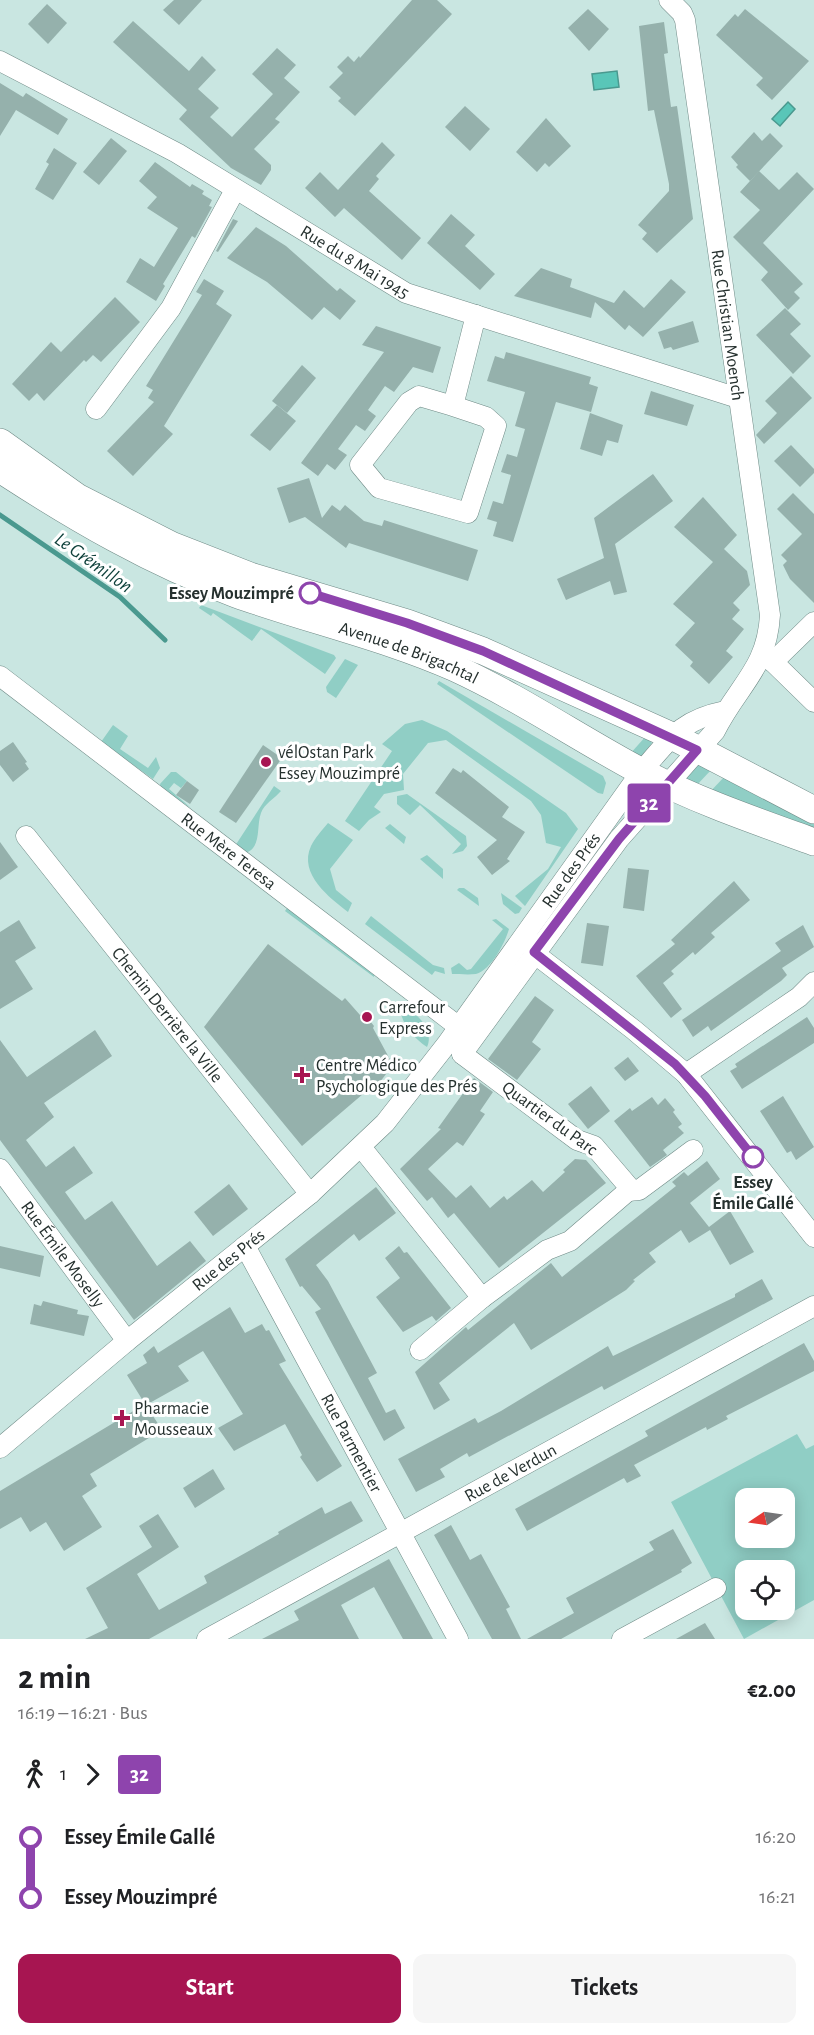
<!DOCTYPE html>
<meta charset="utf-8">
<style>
body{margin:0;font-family:"Alegreya Sans",sans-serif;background:#f6f6f6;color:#202124;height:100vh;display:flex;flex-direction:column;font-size:22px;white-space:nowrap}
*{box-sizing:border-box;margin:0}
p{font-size:20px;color:#757577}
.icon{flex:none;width:33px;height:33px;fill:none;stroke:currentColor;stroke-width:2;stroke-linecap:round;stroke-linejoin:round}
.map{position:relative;height:1639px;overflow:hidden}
.panel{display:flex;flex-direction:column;background:#fff;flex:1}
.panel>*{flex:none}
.badge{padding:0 12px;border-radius:4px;font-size:21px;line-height:39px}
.needle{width:39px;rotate:257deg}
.fabs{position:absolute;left:735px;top:1488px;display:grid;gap:12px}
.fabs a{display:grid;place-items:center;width:60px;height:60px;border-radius:12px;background:#fff;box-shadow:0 3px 15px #0003;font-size:30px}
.map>.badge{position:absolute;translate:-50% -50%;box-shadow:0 0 0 3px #fff}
.legs{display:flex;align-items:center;gap:9px;height:66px;padding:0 18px;font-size:20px}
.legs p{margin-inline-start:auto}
.overview{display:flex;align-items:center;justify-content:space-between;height:102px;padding:0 18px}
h1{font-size:33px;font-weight:700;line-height:45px}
.primary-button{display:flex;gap:12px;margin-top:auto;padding:12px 18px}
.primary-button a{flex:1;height:69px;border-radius:12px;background:#a71551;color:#fff;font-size:24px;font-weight:700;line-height:69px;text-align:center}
.primary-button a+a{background:#f6f6f6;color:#202124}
ul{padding:0 18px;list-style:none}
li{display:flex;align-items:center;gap:21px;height:60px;font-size:22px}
li i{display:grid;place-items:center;width:9px;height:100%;margin:0 8px;background:currentColor}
li i::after{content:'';width:15px;height:15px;margin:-8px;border:4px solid;border-radius:50%;background:#fff}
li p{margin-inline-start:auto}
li:first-child i{background:linear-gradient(#0000 50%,currentColor 0)}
li:last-child i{background:linear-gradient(currentColor 50%,#0000 0)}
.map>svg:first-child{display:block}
</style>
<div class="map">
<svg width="814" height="1639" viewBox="0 0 814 1639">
<rect width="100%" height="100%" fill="#c9e6e1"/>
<g fill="#90cec5" fill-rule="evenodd">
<path d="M 201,605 L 334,655 L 336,658 L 325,674 L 261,629 L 252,641 L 213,613 L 211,616 L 199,608 Z"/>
<path d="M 345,659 L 358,665 L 336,698 L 327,692 L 326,687 Z"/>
<path d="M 439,681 L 603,776 L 606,783 L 603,794 L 598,793 L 437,684 Z"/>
<path d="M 422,720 L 447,731 L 566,813 L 578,829 L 525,906 L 515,896 L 548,869 L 561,847 L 546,843 L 541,815 L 531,801 L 446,740 L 428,743 L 403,774 L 404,790 L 384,794 L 374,807 L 381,812 L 369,820 L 359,831 L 345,821 L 392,751 L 382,744 L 405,724 Z"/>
<path d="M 113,725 L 128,736 L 120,749 L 148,768 L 156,757 L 160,768 L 153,779 L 101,742 Z"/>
<path d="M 646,736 L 652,743 L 639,759 L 630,754 Z"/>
<path d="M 697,764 L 712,769 L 695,787 L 686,778 Z"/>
<path d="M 171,772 L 176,772 L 187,781 L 181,788 L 174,783 L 169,789 L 191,808 L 161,788 L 160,784 Z"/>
<path d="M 725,776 L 814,821 L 814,835 L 709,793 Z"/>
<path d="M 274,786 L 281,791 C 275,798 264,804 261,813 C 256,826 262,847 246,853 L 235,846 Z"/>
<path d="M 407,794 L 466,836 L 467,846 L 463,851 L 452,854 L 461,844 L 420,805 L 410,815 L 397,804 L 397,796 Z"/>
<path d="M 328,823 L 353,840 L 330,869 L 336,890 L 352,903 L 348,912 C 330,898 298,874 311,846 C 315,838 322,830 328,823 Z"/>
<path d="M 390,824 L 406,837 L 404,844 L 385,828 Z"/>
<path d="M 427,855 L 443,869 L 443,879 L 420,859 Z"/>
<path d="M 459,888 L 464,888 L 478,898 L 479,906 L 457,890 Z"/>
<path d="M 501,893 L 522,908 L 519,913 L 515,914 L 503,904 Z"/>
<path d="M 287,908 L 374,975 L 374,977 L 285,911 Z"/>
<path d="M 371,916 L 433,965 L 444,968 L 445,974 L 435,971 L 432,975 L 365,924 Z"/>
<path d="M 496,919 L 509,929 C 505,943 491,970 476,974 C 468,975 459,974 452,974 L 451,968 L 459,963 L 467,970 L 471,969 L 503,929 L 492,920 Z"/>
<path d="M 399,1006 C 415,1009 435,1030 427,1047 C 412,1037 402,1024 399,1006 Z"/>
<path d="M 797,1434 L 806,1449 L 814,1445 L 814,1600 L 744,1639 L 671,1502 ZM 746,1498 L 784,1498 L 784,1538 L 746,1538 ZM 746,1570 L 784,1570 L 784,1610 L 746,1610 Z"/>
</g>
<g fill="#59c6b8" stroke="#4a998f" stroke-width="1.5">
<path d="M 617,71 L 619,87 L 594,90 L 592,74 Z"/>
<path d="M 788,102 L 795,109 L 780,126 L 772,119 Z"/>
</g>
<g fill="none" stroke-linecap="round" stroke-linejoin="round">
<path stroke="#4a998f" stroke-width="5" d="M 0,515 L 120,597 L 165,640"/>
</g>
<g fill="#95b1ac">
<path d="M 174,0 L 202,0 L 179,25 L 163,10 Z"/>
<path d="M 412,0 L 437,0 L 452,14 L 355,116 L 338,101 L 341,98 L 329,87 L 343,73 L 337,67 L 348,56 L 354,62 L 359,56 L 360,58 Z"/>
<path d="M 47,4 L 67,23 L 48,44 L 28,24 Z"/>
<path d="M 588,9 L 609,29 L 589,51 L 568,28 Z"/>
<path d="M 745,9 L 809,61 L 772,100 L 756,85 L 763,78 L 716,35 L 735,14 L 738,17 Z"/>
<path d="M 133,21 L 189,71 L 202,56 L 216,70 L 198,89 L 219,108 L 210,117 L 232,137 L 273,94 L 252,74 L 277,48 L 296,65 L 284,78 L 300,92 L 275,119 L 280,122 L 254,149 L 271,165 L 271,170 L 261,185 L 231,168 L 179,119 L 187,110 L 113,42 Z"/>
<path d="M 664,22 L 668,53 L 664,54 L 671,107 L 677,106 L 693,219 L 657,253 L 642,239 L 647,233 L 638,225 L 669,191 L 669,184 L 654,110 L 648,111 L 639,26 Z"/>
<path d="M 0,83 L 23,97 L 26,93 L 68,119 L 58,135 L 16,110 L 0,136 Z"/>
<path d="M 465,106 L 490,129 L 470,151 L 445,127 Z"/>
<path d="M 546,118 L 571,146 L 549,167 L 545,163 L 537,172 L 516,152 Z"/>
<path d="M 754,132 L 762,141 L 770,133 L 783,146 L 750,181 L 736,167 L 738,165 L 731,157 Z"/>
<path d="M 111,138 L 127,151 L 99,185 L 83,172 Z"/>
<path d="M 382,142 L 395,155 L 376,176 L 379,179 L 369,191 L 421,238 L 402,260 L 344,208 L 335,217 L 305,188 L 320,172 L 338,190 Z"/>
<path d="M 54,148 L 77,163 L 53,200 L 35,189 L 49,164 L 46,162 Z"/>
<path d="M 155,162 L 190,187 L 192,184 L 204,191 L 202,194 L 212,200 L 209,206 L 212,207 L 195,238 L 192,236 L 163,284 L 165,286 L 156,301 L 126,282 L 140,258 L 154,267 L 178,228 L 147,208 L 157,197 L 139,181 Z"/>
<path d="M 759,171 L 779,190 L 797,172 L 814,189 L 763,243 L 803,284 L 794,292 L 800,298 L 788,310 L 761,280 L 768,272 L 733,237 L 760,210 L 740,192 Z"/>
<path d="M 451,214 L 475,235 L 465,246 L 495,274 L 480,290 L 427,243 Z"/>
<path d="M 233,219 L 238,221 L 218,252 L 216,251 Z"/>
<path d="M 256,227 L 286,246 L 337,291 L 340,288 L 356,301 L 340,320 L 324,307 L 312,320 L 267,282 L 227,258 Z"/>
<path d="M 541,268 L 572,279 L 570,287 L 614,303 L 624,290 L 644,308 L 671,279 L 686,292 L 643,337 L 629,325 L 625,330 L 595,302 L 591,318 L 514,296 Z"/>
<path d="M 204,279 L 224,291 L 216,304 L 232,315 L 164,426 L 173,434 L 133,476 L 107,451 L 154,402 L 148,398 L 153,390 L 146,386 L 202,295 L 196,292 Z"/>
<path d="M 115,297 L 140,322 L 101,362 L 93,355 L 86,362 L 84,360 L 44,401 L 37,393 L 29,401 L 12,384 L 51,342 L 61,352 Z"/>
<path d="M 785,308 L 801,324 L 790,334 L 811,356 L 793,374 L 756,335 Z"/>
<path d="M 693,321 L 699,342 L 673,350 L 671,347 L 664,349 L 658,332 Z"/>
<path d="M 376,326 L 441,347 L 433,373 L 413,367 L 394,392 L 385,386 L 368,410 L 376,416 L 365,431 L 356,425 L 338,449 L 347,455 L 335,470 L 327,464 L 318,476 L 301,463 L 384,352 L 362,345 Z"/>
<path d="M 506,352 L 591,377 L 589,384 L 598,387 L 591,412 L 556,402 L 513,542 L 493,536 L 497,522 L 487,519 L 493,501 L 503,504 L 511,475 L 501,472 L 507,454 L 517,457 L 525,429 L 515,426 L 525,392 L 487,381 L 495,356 L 504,359 Z"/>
<path d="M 302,365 L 316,378 L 287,413 L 272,401 Z"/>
<path d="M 791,376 L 812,398 L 764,444 L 756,435 L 777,413 L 765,401 Z"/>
<path d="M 651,391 L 694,405 L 687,426 L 644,414 Z"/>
<path d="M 277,405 L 296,421 L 270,451 L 250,435 Z"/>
<path d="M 590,413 L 623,425 L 618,443 L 607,440 L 602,456 L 580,449 Z"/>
<path d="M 791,445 L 814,469 L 814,473 L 800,487 L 774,461 Z"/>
<path d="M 653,474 L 673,501 L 615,544 L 627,592 L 614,595 L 610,581 L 566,600 L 557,579 L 604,558 L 594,518 Z"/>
<path d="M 309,478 L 322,518 L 332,505 L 340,511 L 345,505 L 364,521 L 382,526 L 384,520 L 478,550 L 468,581 L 349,543 L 346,548 L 305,517 L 289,523 L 277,488 Z"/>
<path d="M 793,493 L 814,514 L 814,603 L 790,579 L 783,565 L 787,561 L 781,555 L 802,534 L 777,509 Z"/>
<path d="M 703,497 L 737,535 L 724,549 L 747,571 L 750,585 L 733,603 L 740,610 L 732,619 L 744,629 L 726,651 L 733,657 L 709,684 L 690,666 L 693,662 L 675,645 L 695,623 L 673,604 L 713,562 L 674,527 Z"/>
<path d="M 13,742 L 27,762 L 25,763 L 29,769 L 13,782 L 0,765 L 0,751 Z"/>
<path d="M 263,745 L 282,758 L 236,823 L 219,812 Z"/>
<path d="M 453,768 L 461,773 L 463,770 L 509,807 L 502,817 L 525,832 L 507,859 L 510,861 L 492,875 L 477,857 L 497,840 L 435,793 Z"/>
<path d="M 187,781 L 199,790 L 190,804 L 176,795 Z"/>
<path d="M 0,842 L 18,867 L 0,880 Z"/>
<path d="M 628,868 L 649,870 L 644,911 L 623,908 Z"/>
<path d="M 734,881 L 750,900 L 711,933 L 715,937 L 695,955 L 693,952 L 671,971 L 674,974 L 663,983 L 682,1009 L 671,1018 L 636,976 L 675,944 L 671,940 Z"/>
<path d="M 19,920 L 36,948 L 15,961 L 33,989 L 0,1009 L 0,932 Z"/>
<path d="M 587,923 L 609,926 L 603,966 L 581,963 Z"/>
<path d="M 803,925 L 814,947 L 782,968 L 787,975 L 781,981 L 711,1031 L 708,1026 L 693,1037 L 682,1020 L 781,951 L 775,943 Z"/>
<path d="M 268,944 L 342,1001 L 345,998 L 360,1015 L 363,1012 L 374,1026 L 373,1028 L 393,1065 L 373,1091 L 370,1088 L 302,1146 L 204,1027 Z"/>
<path d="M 535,996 L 554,1010 L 532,1042 L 541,1049 L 517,1080 L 488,1059 Z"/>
<path d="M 807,1017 L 814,1028 L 814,1043 L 742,1089 L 730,1071 L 737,1067 L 735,1064 Z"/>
<path d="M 95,1030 L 112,1056 L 44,1103 L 54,1117 L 26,1140 L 46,1167 L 74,1146 L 93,1173 L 65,1192 L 85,1220 L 112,1201 L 157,1266 L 190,1241 L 206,1261 L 134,1320 L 0,1140 L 0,1040 L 27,1077 Z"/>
<path d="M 628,1057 L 639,1071 L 625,1081 L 614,1068 Z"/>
<path d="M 474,1078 L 493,1092 L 480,1111 L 485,1114 L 463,1146 L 457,1142 L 428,1169 L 456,1198 L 471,1185 L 490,1208 L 504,1196 L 507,1200 L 532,1180 L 543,1192 L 565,1172 L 563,1170 L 575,1159 L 586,1160 L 606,1183 L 499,1268 L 454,1213 L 448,1218 L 432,1197 L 427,1201 L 400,1169 L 441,1129 L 438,1128 Z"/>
<path d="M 591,1086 L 610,1111 L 588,1129 L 568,1104 Z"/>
<path d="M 783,1096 L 814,1147 L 796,1160 L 791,1151 L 787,1153 L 760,1111 Z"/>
<path d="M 652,1097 L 658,1105 L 665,1098 L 675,1110 L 673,1112 L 682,1124 L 678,1127 L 684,1133 L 663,1150 L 667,1155 L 650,1167 L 614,1121 L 630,1108 L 632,1111 Z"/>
<path d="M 707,1161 L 720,1179 L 690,1203 L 709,1227 L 730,1211 L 754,1252 L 730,1265 L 710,1230 L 689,1243 L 681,1230 L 649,1253 L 656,1262 L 633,1280 L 635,1281 L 626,1290 L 531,1350 L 514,1323 L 439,1383 L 450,1400 L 434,1410 L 415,1372 L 466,1327 L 468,1330 L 551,1263 L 562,1277 L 676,1186 L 672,1182 L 684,1172 L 688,1176 Z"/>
<path d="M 229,1184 L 248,1209 L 213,1236 L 194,1212 Z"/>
<path d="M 376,1187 L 396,1213 L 359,1241 L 354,1234 L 316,1265 L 328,1281 L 377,1373 L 368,1378 L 386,1413 L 395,1409 L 405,1428 L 384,1441 L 315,1312 L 321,1309 L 302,1286 L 300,1287 L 285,1259 Z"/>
<path d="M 0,1246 L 44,1256 L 40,1277 L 0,1268 Z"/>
<path d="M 399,1246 L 404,1253 L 407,1252 L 451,1308 L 436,1321 L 432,1316 L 403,1332 L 376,1297 L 400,1278 L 385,1258 Z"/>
<path d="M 762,1279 L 773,1299 L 604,1390 L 602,1386 L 469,1457 L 467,1453 L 440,1469 L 445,1477 L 416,1492 L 398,1459 L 475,1418 L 478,1423 L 501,1411 L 608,1346 L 613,1356 L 735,1297 L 735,1294 Z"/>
<path d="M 43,1301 L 78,1310 L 77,1314 L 89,1316 L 84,1336 L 30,1324 L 34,1304 L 41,1306 Z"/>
<path d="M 230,1307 L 245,1333 L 262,1324 L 266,1331 L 269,1330 L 286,1361 L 279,1364 L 342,1466 L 317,1482 L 300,1457 L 302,1455 L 285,1424 L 234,1451 L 218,1428 L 243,1414 L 203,1351 L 178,1366 L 189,1381 L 146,1405 L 162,1430 L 90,1474 L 97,1486 L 82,1496 L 102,1527 L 64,1551 L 46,1522 L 30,1532 L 21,1517 L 0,1529 L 0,1491 L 145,1404 L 127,1375 L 147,1363 L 143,1355 L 154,1346 L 158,1353 Z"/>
<path d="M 804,1343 L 814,1361 L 814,1371 L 726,1416 L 728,1419 L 707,1430 L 706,1427 L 634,1465 L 641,1476 L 627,1483 L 624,1478 L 527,1531 L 515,1509 L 648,1436 L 645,1431 Z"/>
<path d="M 213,1469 L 225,1489 L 195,1508 L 183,1488 Z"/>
<path d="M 351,1501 L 363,1521 L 149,1639 L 85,1639 L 108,1628 L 86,1588 L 152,1547 L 139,1526 L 158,1514 L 179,1547 L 137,1574 L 159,1610 L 207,1583 L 204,1576 L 279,1534 L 278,1532 L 322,1507 L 325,1514 Z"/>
<path d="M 451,1525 L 470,1560 L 481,1554 L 510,1607 L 506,1609 L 521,1639 L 492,1639 L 434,1535 Z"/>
<path d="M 673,1529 L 692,1563 L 681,1570 L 682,1572 L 561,1639 L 527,1639 L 574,1613 L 566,1598 L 654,1550 L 649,1542 Z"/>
<path d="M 389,1559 L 433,1639 L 403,1639 L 374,1587 L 341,1605 L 359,1639 L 262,1639 L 299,1620 L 294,1611 Z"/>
<path d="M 705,1623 L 715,1639 L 676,1639 Z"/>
</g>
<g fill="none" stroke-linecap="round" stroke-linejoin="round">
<g stroke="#6f8a86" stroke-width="21">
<g id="street">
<path id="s1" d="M 0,61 L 177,153 L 406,293 L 738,398"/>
<path d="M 453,406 L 486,417 L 496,426 L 468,513 L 379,488 L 360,465 L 409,402 L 419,396 L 453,406 L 476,315"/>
<path d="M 96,409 L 171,308 L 235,190"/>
<path d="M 763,656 L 773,662 L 814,622"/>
<path d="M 773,662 L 814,702"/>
<path id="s2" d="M 0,676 L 459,1027"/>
<path id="s3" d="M 26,836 L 310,1194"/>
<path d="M 529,941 L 539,957 L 634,1030 L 686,1074 L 814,1237"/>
<path d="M 462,1054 L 619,839 L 715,731 C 738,685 767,669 770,615 L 685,20 L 682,13 L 669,0"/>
<path d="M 686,1074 L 799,997 L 814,982"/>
<path d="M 361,1147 L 482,1298"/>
<path id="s4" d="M 0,1169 L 127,1341"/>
<path d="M 628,1191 L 639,1190 L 693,1150"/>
<path id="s5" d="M 245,1246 L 458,1639"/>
<path d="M 420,1350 L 482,1298 L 547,1250 L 570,1241 L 628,1191 L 629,1187 L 594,1146 L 577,1140 L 462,1054"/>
<path id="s6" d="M 0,1448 L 127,1341 L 310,1194 L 385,1123 L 446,1045 L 641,772 C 670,739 680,720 725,711"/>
<path id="s7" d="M 207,1639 L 814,1306"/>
<path d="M 622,1639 L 716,1588"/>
</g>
</g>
<g stroke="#6f8a86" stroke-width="28">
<g id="secondary">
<path d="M 0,442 L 77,497 L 171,545 L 253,577 L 407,623 L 483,651 L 672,736 L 814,810"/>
<path id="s8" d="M 0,469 C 75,518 152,563 236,594 C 309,620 385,637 455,668 C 520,698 580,739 642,772 C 697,801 756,821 814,842"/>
</g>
</g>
<use href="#street" stroke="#fff" stroke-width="20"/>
<use href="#secondary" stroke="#fff" stroke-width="27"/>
</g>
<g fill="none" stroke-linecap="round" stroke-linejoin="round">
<g stroke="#fff" stroke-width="14">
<path id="line-1" d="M 310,593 L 407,623 L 483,651 L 697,750 L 619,839 L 534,952 L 675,1064 L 705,1096 L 753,1157"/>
</g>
<use href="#line-1" stroke="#8e44ad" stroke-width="9"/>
</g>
<g fill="#fff" stroke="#8e44ad" stroke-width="3">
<circle cx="310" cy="593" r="10"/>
<circle cx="753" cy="1157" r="10"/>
</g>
<g fill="#a71551" stroke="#fff" stroke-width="2">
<circle cx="266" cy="762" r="6"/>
<circle cx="367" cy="1017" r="6"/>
<path d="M299 1066h6v6h6v6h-6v6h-6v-6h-6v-6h6z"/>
<path d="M119 1409h6v6h6v6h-6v6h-6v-6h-6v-6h6z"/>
</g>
<g text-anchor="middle" stroke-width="6" stroke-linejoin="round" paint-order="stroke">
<g font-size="18" fill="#26312f" stroke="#fff">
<text dy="6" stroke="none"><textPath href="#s1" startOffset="408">Rue du 8 Mai 1945</textPath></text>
<text transform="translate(728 325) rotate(82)" y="6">Rue Christian Moench</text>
<text dy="6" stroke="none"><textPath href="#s8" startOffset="450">Avenue de Brigachtal</textPath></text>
<text dy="6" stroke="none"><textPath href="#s2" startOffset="288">Rue Mère Teresa</textPath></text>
<text dy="6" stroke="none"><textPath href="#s6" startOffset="818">Rue des Prés</textPath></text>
<text dy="6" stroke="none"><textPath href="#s3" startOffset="228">Chemin Derrière la Ville</textPath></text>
<text transform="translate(550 1118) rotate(36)" y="6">Quartier du Parc</text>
<text dy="6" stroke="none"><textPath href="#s4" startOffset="106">Rue Émile Moselly</textPath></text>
<text dy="6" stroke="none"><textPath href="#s6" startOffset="296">Rue des Prés</textPath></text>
<text dy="6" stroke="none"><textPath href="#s5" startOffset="224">Rue Parmentier</textPath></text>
<text dy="6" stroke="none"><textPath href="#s7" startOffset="346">Rue de Verdun</textPath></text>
</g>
<g font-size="18" font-weight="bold" fill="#26312f" stroke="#fff" text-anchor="end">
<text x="294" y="599">Essey Mouzimpré</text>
<text x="753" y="1188" text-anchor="middle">Essey<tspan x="753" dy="21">Émile Gallé</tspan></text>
</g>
<g font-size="18" fill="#26312f" stroke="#fff" text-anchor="start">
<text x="278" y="758">vélOstan Park<tspan x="278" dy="21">Essey Mouzimpré</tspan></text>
<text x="379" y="1013">Carrefour<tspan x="379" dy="21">Express</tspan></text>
<text x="316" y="1071">Centre Médico<tspan x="316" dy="21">Psychologique des Prés</tspan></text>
<text x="134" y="1414">Pharmacie<tspan x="134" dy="21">Mousseaux</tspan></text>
</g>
<g font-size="20" font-style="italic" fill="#0c3f39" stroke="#fff">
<text transform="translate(94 562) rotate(35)" y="7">Le Grémillon</text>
</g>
</g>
</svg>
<div class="fabs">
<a><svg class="needle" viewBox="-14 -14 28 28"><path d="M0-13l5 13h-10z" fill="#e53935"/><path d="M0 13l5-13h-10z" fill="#757577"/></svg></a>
<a><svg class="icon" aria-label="locate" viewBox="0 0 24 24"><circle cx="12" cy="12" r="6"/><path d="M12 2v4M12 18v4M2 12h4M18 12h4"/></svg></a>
</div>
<b class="badge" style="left:649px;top:803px;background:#8e44ad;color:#fff">32</b>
</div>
<section class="panel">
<div class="overview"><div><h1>2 min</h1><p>16:19 – 16:21 · Bus</p></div><b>€2.00</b></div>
<div class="legs"><svg class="icon" aria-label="walk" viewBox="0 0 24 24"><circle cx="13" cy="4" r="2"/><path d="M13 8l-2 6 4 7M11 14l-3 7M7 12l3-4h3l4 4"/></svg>1<svg class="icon" aria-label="forward" viewBox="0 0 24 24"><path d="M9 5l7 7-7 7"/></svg><b class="badge" style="background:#8e44ad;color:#fff">32</b></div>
<ul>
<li><i style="color:#8e44ad"></i><b>Essey Émile Gallé</b><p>16:20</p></li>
<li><i style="color:#8e44ad"></i><b>Essey Mouzimpré</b><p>16:21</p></li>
</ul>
<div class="primary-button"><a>Start</a><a>Tickets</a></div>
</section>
